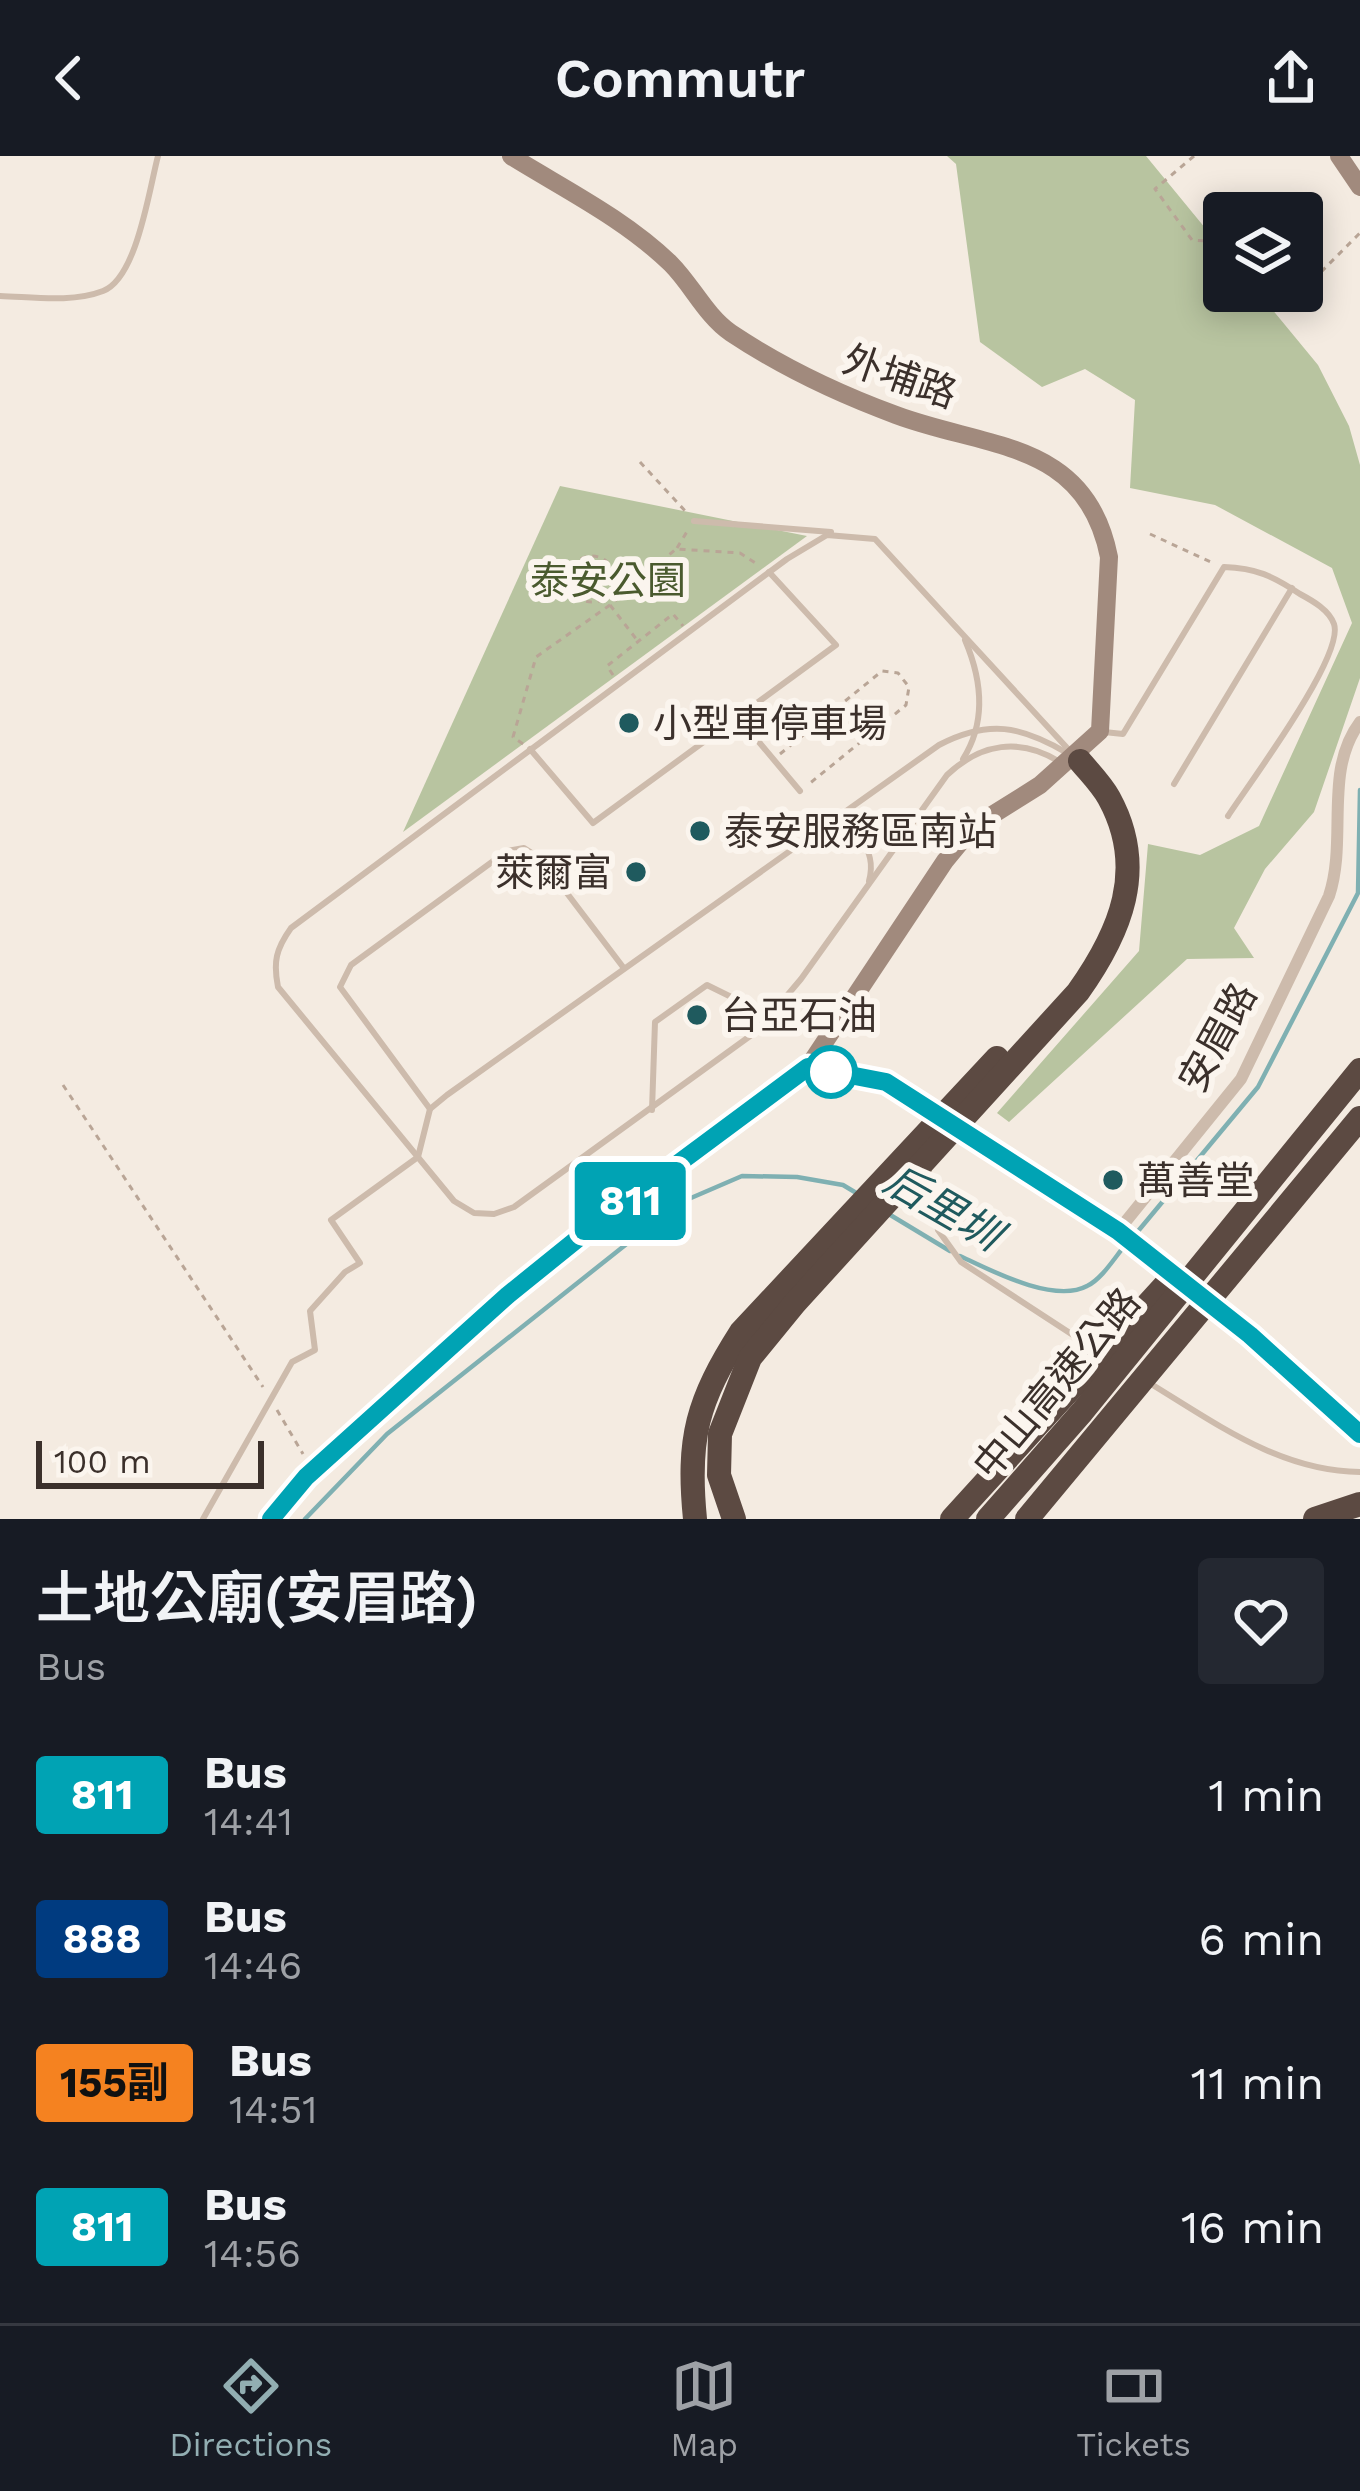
<!DOCTYPE html>
<meta charset="utf-8">
<style>
body{margin:0;font-family:"Work Sans","Noto Sans TC",sans-serif;background:#242831;color:#f1f3f6;height:100vh;display:flex;flex-direction:column;font-size:45px;white-space:nowrap}
*{box-sizing:border-box;margin:0}
p{font-size:39px;color:#9ea1a6}
.icon{flex:none;width:66px;height:66px;fill:none;stroke:currentColor;stroke-width:2;stroke-linecap:round;stroke-linejoin:round}
.map{position:relative;height:1363px;overflow:hidden}
.drawer{display:flex;flex-direction:column;background:#171b24;flex:1}
.drawer>*{flex:none}
.badge{padding:0 24px;border-radius:9px;font-size:42px;line-height:78px}
.tools{position:absolute;left:1203px;top:36px;display:grid;gap:24px}
.tools a{display:grid;place-items:center;width:120px;height:120px;border-radius:12px;background:#171b24;box-shadow:0 6px 30px #0003;font-size:60px}
.scale{position:absolute;left:36px;bottom:30px;width:228px;box-sizing:border-box;padding-left:12px;border:6px solid #3b302b;border-top:0;font-size:33px;line-height:42px;white-space:nowrap;color:#3b302b;-webkit-text-stroke:9px #fbf5ee;paint-order:stroke}
.map>.badge{position:absolute;translate:-50% -50%;box-shadow:0 0 0 6px #fff}
.round{display:grid;place-items:center;flex:none;width:126px;height:126px;border-radius:12px;background:#242831}
.overview{display:flex;align-items:center;justify-content:space-between;height:204px;padding:0 36px}
h1{font-size:57px;font-weight:600;line-height:90px}
ul{padding:0;list-style:none}
li{display:flex;align-items:center;gap:36px;height:144px;padding:0 36px}
li div{flex:1}
li b{display:block;font-size:45px}
li em{font-style:normal}
li .badge{min-width:132px;font-weight:700;text-align:center}
header{display:flex;justify-content:space-between;align-items:center;height:156px;padding:0 36px;background:#171b24;font-size:54px;font-weight:600}
.tab-bar{display:flex;justify-content:space-around;align-items:center;height:168px;border-top:3px solid #363941;background:#171b24;font-size:33px;color:#9ea1a6}
.tab-bar a{display:grid;justify-items:center;gap:6px}
.tab-bar .selected{color:#92aeb2}
.map>svg:first-child{display:block}
</style>
<header><svg class="icon" aria-label="back" viewBox="0 0 24 24"><path d="M15 5l-7 7 7 7"/></svg>Commutr<svg class="icon" aria-label="share" viewBox="0 0 24 24"><path d="M12 15V3M7 8l5-5 5 5M5 13v7h14v-7"/></svg></header>
<div class="map">
<svg width="1360" height="1363" viewBox="0 0 1360 1363">
<rect width="100%" height="100%" fill="#f4ebe1"/>
<g fill="#b8c4a0">
<path d="M 947,0 L 1146,0 L 1224,95 L 1224,135 L 1257,135 L 1318,209 L 1349,270 L 1360,309 L 1360,522 L 1314,656 L 1265,713 L 1234,772 L 1254,802 L 1187,803 L 1009,966 L 997,957 L 1139,795 L 1148,688 L 1200,699 L 1259,670 L 1352,467 L 1332,412 L 1215,349 L 1130,332 L 1135,244 L 1085,213 L 1042,231 L 980,186 L 956,8 Z"/>
<path d="M 560,330 L 807,380 L 403,676 Z"/>
</g>
<g fill="none" stroke-linecap="round" stroke-linejoin="round">
<g stroke="#7fb0b2" stroke-width="4.5">
<path d="M 887,1057 L 950,1095"/>
<path d="M 1134,1080 L 1258,931 L 1358,737 L 1360,634"/>
<path d="M 960,1100 C 990,1114 1054,1148 1087,1130 C 1102,1123 1115,1101 1126,1088"/>
<path d="M 305,1363 L 387,1278 L 677,1048 L 742,1020 L 797,1021 L 843,1029 L 858,1038"/>
</g>
<g stroke="#b9a596" stroke-width="3" stroke-dasharray="6 6" stroke-linecap="butt">
<path d="M 1194,0 L 1155,33 L 1192,84 L 1207,85 L 1224,101"/>
<path d="M 1261,135 L 1268,141 L 1298,139 L 1360,77"/>
<path d="M 640,306 L 687,357"/>
<path d="M 1150,378 L 1211,406"/>
<path d="M 677,392 L 688,374"/>
<circle cx="592" cy="423" r="23"/>
<path d="M 610,449 L 637,484"/>
<path d="M 613,519 L 607,510 L 673,458 L 683,470"/>
<path d="M 523,588 L 513,581 L 536,501 L 610,449 L 676,393 L 740,397 L 757,408"/>
<path d="M 780,598 L 882,515 L 898,517 L 909,531 L 906,549 L 809,628"/>
<path d="M 63,929 L 263,1231"/>
<path d="M 277,1254 L 303,1298"/>
</g>
<g stroke="#cdbbac" stroke-width="6">
<path d="M 0,140 C 33,141 72,147 103,135 C 137,122 149,34 158,0"/>
<path d="M 694,365 L 831,376"/>
<path d="M 738,561 L 800,635"/>
<path d="M 1104,576 L 1123,578 L 1224,411 C 1256,412 1273,420 1300,438 C 1313,445 1329,454 1334,468 C 1345,500 1248,629 1228,660"/>
<path d="M 530,593 L 593,667 L 836,489 L 769,416"/>
<path d="M 963,603 C 987,565 982,524 965,484"/>
<path d="M 1060,606 C 1020,581 981,587 947,619 L 801,823 L 757,875 L 514,1051 L 494,1058 L 474,1057 L 454,1045 L 278,831 C 273,806 276,793 291,772 L 787,403 L 827,379 L 875,383 L 1069,594"/>
<path d="M 1174,628 L 1292,432"/>
<path d="M 820,676 C 853,668 878,691 869,725"/>
<path d="M 430,953 L 340,831 L 351,809 L 507,695 L 524,692 L 541,703 L 623,811"/>
<path d="M 652,954 L 655,866 L 707,829 L 770,860"/>
<path d="M 928,1010 L 938,1074 L 961,1106 L 1099,1196"/>
<path d="M 1151,1228 C 1217,1268 1280,1315 1360,1316"/>
<path d="M 203,1363 L 292,1206 L 315,1194 L 310,1155 L 345,1116 L 360,1107 L 331,1064 L 418,1001 L 430,953 L 447,939 L 939,589 C 989,563 1021,570 1067,597"/>
</g>
<path stroke="#cdbbac" stroke-width="12" d="M 1118,1075 L 1241,923 L 1329,740 C 1348,683 1323,615 1360,566"/>
<g stroke="#a18a7d" stroke-width="18">
<path d="M 1339,0 L 1360,31"/>
<path d="M 808,911 L 886,926 L 1118,1075 L 1249,1179 L 1360,1278"/>
<path d="M 271,1363 L 306,1321 L 508,1139 L 586,1076 L 808,911 L 945,705 L 973,671 L 1040,629 L 1100,575 L 1109,401 C 1086,284 987,293 896,259 C 839,238 782,211 731,177 C 706,160 692,129 671,108 C 625,63 564,33 511,0"/>
</g>
<g stroke="#5c4a42" stroke-width="24">
<path d="M 695,1363 C 687,1282 697,1245 741,1176 L 997,902"/>
<path d="M 734,1363 L 719,1319 L 720,1278 L 750,1202 L 795,1147 L 1078,836 C 1120,777 1148,713 1109,642 C 1102,629 1090,617 1080,605"/>
<path d="M 952,1363 L 1168,1126"/>
<path d="M 988,1363 L 1082,1256 L 1360,914"/>
<path d="M 1027,1363 L 1360,962"/>
<path d="M 1315,1363 L 1360,1348"/>
</g>
</g>
<g fill="none" stroke-linecap="round" stroke-linejoin="round">
<g stroke="#fff" stroke-width="27">
<path id="line" d="M 271,1363 L 306,1321 L 508,1139 L 586,1076 L 808,911 L 886,926 L 1118,1075 L 1250,1179 L 1360,1278"/>
</g>
<use href="#line" stroke="#00a3b4" stroke-width="18"/>
</g>
<g fill="#1f5a5e" stroke="#fbf5ee" stroke-width="4.5">
<circle cx="629" cy="567" r="12"/>
<circle cx="700" cy="675" r="12"/>
<circle cx="636" cy="716" r="12"/>
<circle cx="697" cy="859" r="12"/>
<circle cx="1113" cy="1024" r="12"/>
</g>
<circle fill="#fff" stroke="#00a3b4" stroke-width="6" cx="831" cy="916" r="24"/>
<g text-anchor="middle" stroke-width="12" stroke-linejoin="round" paint-order="stroke">
<g font-size="39" fill="#3b302b" stroke="#fbf5ee">
<text transform="translate(900 220) rotate(19)" y="14">外埔路</text>
<text transform="translate(1217 881) rotate(-61)" y="14">安眉路</text>
<text transform="translate(1056 1227) rotate(-50)" y="14">中山高速公路</text>
</g>
<g font-size="39" fill="#4a5a2e" stroke="#fbf5ee">
<text x="608" y="438">泰安公園</text>
</g>
<g font-size="39" fill="#3b302b" stroke="#fbf5ee" text-anchor="start">
<text x="653" y="581">小型車停車場</text>
<text x="724" y="689">泰安服務區南站</text>
<text x="612" y="730" text-anchor="end">萊爾富</text>
<text x="721" y="873">台亞石油</text>
<text x="1137" y="1038">萬善堂</text>
</g>
<g font-size="42" font-style="italic" fill="#1f5a5e" stroke="#fbf5ee">
<text transform="translate(943 1051) rotate(30)" y="15">后里圳</text>
</g>
</g>
</svg>
<div class="tools">
<a><svg class="icon" aria-label="layers" viewBox="0 0 24 24"><path d="M12 4l9 5-9 5-9-5zM3 14l9 5 9-5"/></svg></a>
</div>
<div class="scale">100 m</div>
<b class="badge" style="left:630px;top:1045px;background:#00a3b4;color:#fff">811</b>
</div>
<section class="drawer">
<div class="overview"><div><h1>土地公廟(安眉路)</h1><p>Bus</p></div><a class="round"><svg class="icon" aria-label="heart" viewBox="0 0 24 24"><path d="M12 20l-8-8c-3-5 5-10 8-4 3-6 11-1 8 4z"/></svg></a></div>
<ul>
<li><span class="badge" style="background:#00a3b4;color:#fff">811</span><div><b>Bus</b><p>14:41</p></div><em>1 min</em></li>
<li><span class="badge" style="background:#003b80;color:#fff">888</span><div><b>Bus</b><p>14:46</p></div><em>6 min</em></li>
<li><span class="badge" style="background:#f58220;color:#111">155副</span><div><b>Bus</b><p>14:51</p></div><em>11 min</em></li>
<li><span class="badge" style="background:#00a3b4;color:#fff">811</span><div><b>Bus</b><p>14:56</p></div><em>16 min</em></li>
</ul>
</section>
<nav class="tab-bar">
<a class="selected"><svg class="icon" aria-label="directions" viewBox="0 0 24 24"><path d="M12 3l9 9-9 9-9-9zM9 14v-3h6M13 9l2 2-2 2"/></svg>Directions</a>
<a><svg class="icon" aria-label="map" viewBox="0 0 24 24"><path d="M3 6l6-2 6 2 6-2v14l-6 2-6-2-6 2zM9 4v14M15 6v14"/></svg>Map</a>
<a><svg class="icon" aria-label="tickets" viewBox="0 0 24 24"><path d="M3 7h18v10H3zM15 7v10"/></svg>Tickets</a>
</nav>
